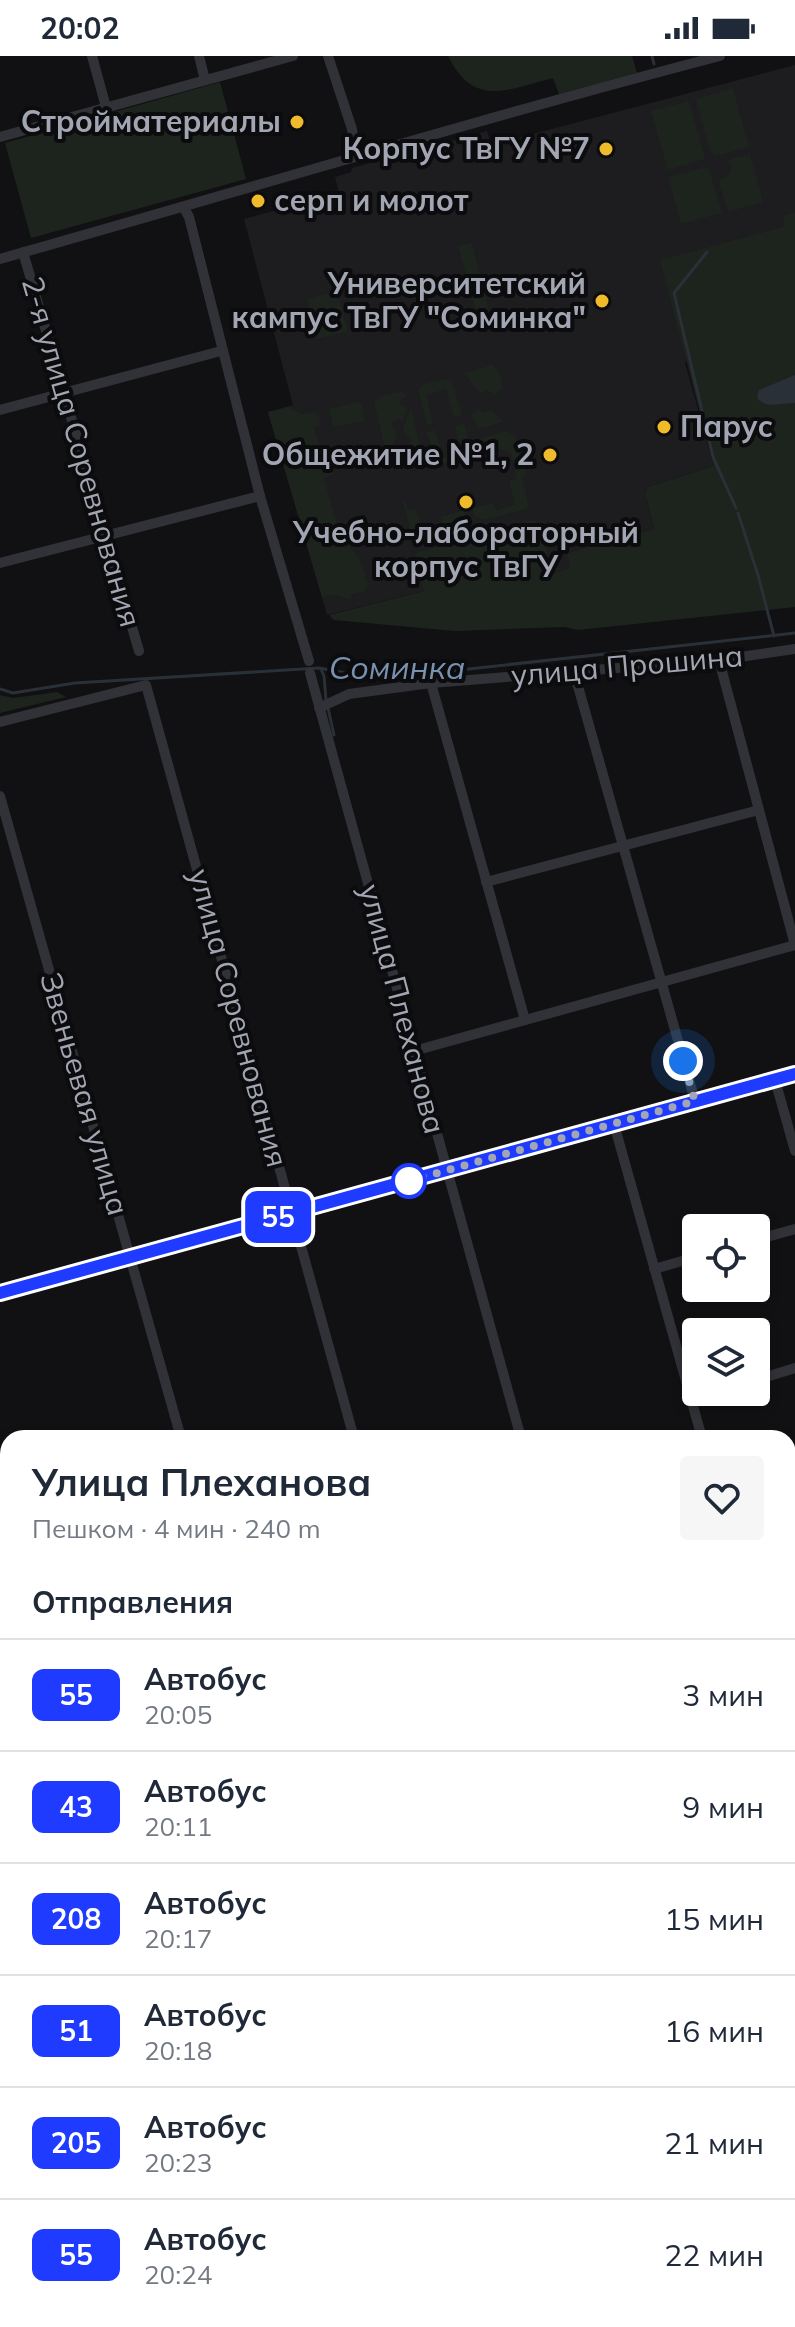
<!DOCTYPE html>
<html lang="ru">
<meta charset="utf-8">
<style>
body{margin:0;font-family:Mulish,sans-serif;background:#f6f6f7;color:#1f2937;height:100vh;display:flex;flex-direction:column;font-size:30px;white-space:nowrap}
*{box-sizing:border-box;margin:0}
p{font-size:26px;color:#747a83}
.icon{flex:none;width:44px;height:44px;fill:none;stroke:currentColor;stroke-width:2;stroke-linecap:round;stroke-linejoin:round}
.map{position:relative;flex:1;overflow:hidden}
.sheet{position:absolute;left:0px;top:1374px;width:796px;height:898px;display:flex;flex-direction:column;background:#fff;border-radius:24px 24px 0 0;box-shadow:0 4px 12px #0003}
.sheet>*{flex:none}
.badge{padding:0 16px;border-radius:12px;font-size:28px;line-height:52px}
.buttons{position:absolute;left:682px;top:1158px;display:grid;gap:16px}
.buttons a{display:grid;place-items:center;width:88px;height:88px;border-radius:8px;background:#fff;box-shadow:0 4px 12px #0003;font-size:40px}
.you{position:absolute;width:40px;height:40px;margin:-20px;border:6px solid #fff;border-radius:50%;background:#1a73e8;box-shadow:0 0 0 12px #1a73e833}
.map>.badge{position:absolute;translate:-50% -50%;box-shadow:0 0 0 4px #fff}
h2{padding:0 32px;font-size:30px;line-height:72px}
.round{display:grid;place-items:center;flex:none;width:84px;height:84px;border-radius:8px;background:#f6f6f7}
.headline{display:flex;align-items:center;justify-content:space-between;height:136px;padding:0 32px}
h1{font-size:38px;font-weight:700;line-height:60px}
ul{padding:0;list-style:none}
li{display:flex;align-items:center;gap:24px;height:112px;padding:0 32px;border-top:2px solid #e0e1e3}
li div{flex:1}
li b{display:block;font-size:30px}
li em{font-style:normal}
li .badge{min-width:88px;font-weight:700;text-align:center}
.status{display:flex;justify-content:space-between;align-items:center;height:56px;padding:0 40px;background:#fff;direction:ltr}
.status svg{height:22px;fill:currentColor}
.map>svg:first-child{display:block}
</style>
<div class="status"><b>20:02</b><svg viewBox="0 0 49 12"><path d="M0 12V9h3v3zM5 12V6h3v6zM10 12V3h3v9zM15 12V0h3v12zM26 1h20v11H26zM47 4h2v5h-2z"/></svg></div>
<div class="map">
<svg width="795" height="2271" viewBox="0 0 795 2271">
<rect width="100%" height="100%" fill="#111012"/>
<g fill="#1d1c1f">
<path d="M 795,9 L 795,156 L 784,159 L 784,171 L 685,307 L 714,410 L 648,431 L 645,437 L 654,473 L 567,497 L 571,512 L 553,519 L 424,535 L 327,559 L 268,356 L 293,349 L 244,163 L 339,137 L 335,121 L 351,116 L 352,112 L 487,75 L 491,89 Z"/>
<path d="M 795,1512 L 795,2109 L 788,2111 L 788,1514 Z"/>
<path d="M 8,1727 L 8,2076 L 0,2047 L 0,1729 Z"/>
</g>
<g fill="#1d241e">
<path d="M 448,0 L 632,0 L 637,17 L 559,38 L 553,22 C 506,34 474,52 448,0 Z"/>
<path d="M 220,26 L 246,123 L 31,182 L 5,87 Z"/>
<path d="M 733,32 L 749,91 L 716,100 L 710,95 L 696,43 Z"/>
<path d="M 689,45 L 705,103 L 668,114 L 651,55 Z"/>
<path d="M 750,98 L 763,146 L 728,156 L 719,125 L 729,119 L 731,111 L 728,104 Z"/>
<path d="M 708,111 L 722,157 L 681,168 L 668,121 Z"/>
<path d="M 795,156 L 795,551 L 578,574 L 565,571 L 455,575 L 334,564 L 329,559 L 424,535 L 415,500 L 418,496 L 533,464 L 540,468 L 553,518 L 570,512 L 567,497 L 654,473 L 645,437 L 648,431 L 714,410 L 660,204 L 784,171 L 784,159 Z"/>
<path d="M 472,187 L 489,255 L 477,258 L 458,190 Z"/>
<path d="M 337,235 L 348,275 L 317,283 L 307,243 Z"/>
<path d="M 492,309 L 499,317 L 503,332 L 495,338 L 486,334 L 480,337 L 464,317 Z"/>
<path d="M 446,323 L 452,326 L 462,359 L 454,361 L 446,333 L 426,339 L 433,368 L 427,369 L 418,334 L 424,328 Z"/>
<path d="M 402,336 L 407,339 L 399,345 L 402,351 L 407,351 L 403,364 L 397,363 L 391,367 L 397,379 L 387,400 L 374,346 L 382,340 Z"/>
<path d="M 358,346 L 361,347 L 365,365 L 333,371 L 329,353 Z"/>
<path d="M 288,351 L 301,358 L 315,356 L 319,360 L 320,369 L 314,372 L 324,407 L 332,408 L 334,417 L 324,423 L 341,482 L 359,502 L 368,529 L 363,538 L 360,536 L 350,539 L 352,544 L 334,539 L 322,541 L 268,356 Z"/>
<path d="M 411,352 L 422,400 L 407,407 L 391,408 L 395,394 L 405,395 L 410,391 L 411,385 L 403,373 Z"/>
<path d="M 479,353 L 483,356 L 492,354 L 504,366 L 478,373 L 471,358 Z"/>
<path d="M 464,367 L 473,399 L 437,410 L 427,376 L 435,374 L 443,401 L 462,396 L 455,370 Z"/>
<path d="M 508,375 L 516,382 L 523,405 L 514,408 L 511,398 L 501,393 L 475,399 L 472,391 L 480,389 L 479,382 Z"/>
<path d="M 524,410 L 527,418 L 522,423 L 529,452 L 485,464 L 474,460 L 472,452 L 494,447 L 496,454 L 515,449 L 509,425 L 516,422 L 515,415 Z"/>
<path d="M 403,445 L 405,445 L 408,454 L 416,452 L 423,475 L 443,470 L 441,461 L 464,454 L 466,462 L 460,472 L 417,484 L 412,481 Z"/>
<path d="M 57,636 L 66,641 L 0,657 L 0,639 L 13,642 Z"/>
<path d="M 35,2264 L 132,2264 L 133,2271 L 37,2271 Z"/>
</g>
<path fill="#293037" d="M 795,319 L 795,347 C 780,346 768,354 757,342 L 759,334 Z"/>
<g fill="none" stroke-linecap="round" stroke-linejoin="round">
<g stroke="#293037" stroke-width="3">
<path d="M 652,0 L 654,8"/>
<path d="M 707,196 L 674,237 L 713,401 L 736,452"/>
<path d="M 738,457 L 758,519 L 774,580"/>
<path d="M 321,613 L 324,620 L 326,644"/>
<path d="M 0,633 L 13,637 L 75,627 L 319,612 L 357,619 L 432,617 L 795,577"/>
<path d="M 328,652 L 334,679"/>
</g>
<g stroke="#313237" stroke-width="10">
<path d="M 92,0 L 106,51"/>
<path d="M 199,0 L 205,24"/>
<path d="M 328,0 L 352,73 L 356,100"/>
<path d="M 0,81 L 293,0"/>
<path d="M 184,152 L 189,161 L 260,440 L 309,605"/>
<path d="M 23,196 L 139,595"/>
<path d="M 0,203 C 240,135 479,63 720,0"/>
<path d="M 0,354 L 221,295"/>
<path d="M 0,507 L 260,440"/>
<path d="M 574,616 L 695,1045"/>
<path d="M 310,617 L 521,1382"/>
<path d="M 431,627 L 525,964"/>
<path d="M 319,652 L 349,638 L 431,627 L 719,604 L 795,593"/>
<path d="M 0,666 L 146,629 L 354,1382"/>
<path d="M 0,740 L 181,1382"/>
<path d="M 486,826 L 759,754"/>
<path d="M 414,995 L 795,889 L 719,604"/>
<path d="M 775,1024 L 795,1095"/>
<path d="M 614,1068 L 702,1382"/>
<path d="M 756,1184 L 795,1173"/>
<path d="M 654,1213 L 696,1201"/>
<path d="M 756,1324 L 795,1312"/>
<path d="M 691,1343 L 714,1336"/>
<path d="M 0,1416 L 8,1445"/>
<path d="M 788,1471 L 795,1469"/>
<path d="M 0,1675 L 8,1672"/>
<path d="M 788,2132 L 795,2130"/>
</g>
<path stroke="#4e4f56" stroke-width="14" d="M 0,1237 L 795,1018"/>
</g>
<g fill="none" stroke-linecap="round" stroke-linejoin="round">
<g stroke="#fff" stroke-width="18">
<path id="line" d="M 0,1237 L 795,1018"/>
</g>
<use href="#line" stroke="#1f3bff" stroke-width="12"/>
<path stroke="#a2a6b3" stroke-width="8" stroke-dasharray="0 14.4" d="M 409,1125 L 695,1045 L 683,1005"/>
</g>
<g fill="#efbb2b" stroke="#0c0b0d" stroke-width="3">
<circle cx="297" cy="66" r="8"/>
<circle cx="606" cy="93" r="8"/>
<circle cx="258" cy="145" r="8"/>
<circle cx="602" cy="245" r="8"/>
<circle cx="664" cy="371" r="8"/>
<circle cx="550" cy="399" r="8"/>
<circle cx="466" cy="446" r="8"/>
</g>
<circle fill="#fff" stroke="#1f3bff" stroke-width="4" cx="409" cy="1125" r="16"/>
<g text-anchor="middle" stroke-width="8" stroke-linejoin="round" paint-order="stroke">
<g font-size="30" font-weight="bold" fill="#a2a6b3" stroke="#0c0b0d" text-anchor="end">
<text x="281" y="76">Стройматериалы</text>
<text x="590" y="103">Корпус ТвГУ №7</text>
<text x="274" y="155" text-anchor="start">серп и молот</text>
<text x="586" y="238">Университетский<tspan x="586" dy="34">кампус ТвГУ "Соминка"</tspan></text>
<text x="680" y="381" text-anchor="start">Парус</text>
<text x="534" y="409">Общежитие №1, 2</text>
<text x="466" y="487" text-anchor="middle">Учебно-лабораторный<tspan x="466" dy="34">корпус ТвГУ</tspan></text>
</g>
<g font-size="30" fill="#a2a6b3" stroke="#0c0b0d">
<text transform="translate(81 396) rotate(74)" y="10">2-я улица Соревнования</text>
<text transform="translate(627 610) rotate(-5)" y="10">улица Прошина</text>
<text transform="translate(402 953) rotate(75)" y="10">улица Плеханова</text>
<text transform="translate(238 962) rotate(75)" y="10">улица Соревнования</text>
<text transform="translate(84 1038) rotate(74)" y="10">Звеньевая улица</text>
</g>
<g font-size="32" font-style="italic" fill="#7891ae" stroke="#0c0b0d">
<text x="397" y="623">Соминка</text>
</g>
</g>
</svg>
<div class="buttons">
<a><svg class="icon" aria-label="locate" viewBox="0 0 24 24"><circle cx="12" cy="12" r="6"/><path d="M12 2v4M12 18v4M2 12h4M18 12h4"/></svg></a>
<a><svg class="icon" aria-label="layers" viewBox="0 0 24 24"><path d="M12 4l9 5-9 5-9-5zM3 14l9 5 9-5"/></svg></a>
</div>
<div class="you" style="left:683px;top:1005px"></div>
<b class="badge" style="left:278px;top:1161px;background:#1f3bff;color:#fff">55</b>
<section class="sheet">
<div class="headline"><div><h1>Улица Плеханова</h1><p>Пешком · 4 мин · 240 m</p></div><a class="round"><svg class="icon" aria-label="heart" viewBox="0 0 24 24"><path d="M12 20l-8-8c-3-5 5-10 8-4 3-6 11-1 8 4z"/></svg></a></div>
<h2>Отправления</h2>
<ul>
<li><span class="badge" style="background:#1f3bff;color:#fff">55</span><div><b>Автобус</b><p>20:05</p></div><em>3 мин</em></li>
<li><span class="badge" style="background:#1f3bff;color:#fff">43</span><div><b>Автобус</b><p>20:11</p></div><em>9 мин</em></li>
<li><span class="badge" style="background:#1f3bff;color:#fff">208</span><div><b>Автобус</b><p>20:17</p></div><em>15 мин</em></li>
<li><span class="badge" style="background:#1f3bff;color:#fff">51</span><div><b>Автобус</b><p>20:18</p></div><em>16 мин</em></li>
<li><span class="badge" style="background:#1f3bff;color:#fff">205</span><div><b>Автобус</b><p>20:23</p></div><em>21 мин</em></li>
<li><span class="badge" style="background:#1f3bff;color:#fff">55</span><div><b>Автобус</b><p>20:24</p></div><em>22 мин</em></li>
</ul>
</section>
</div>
